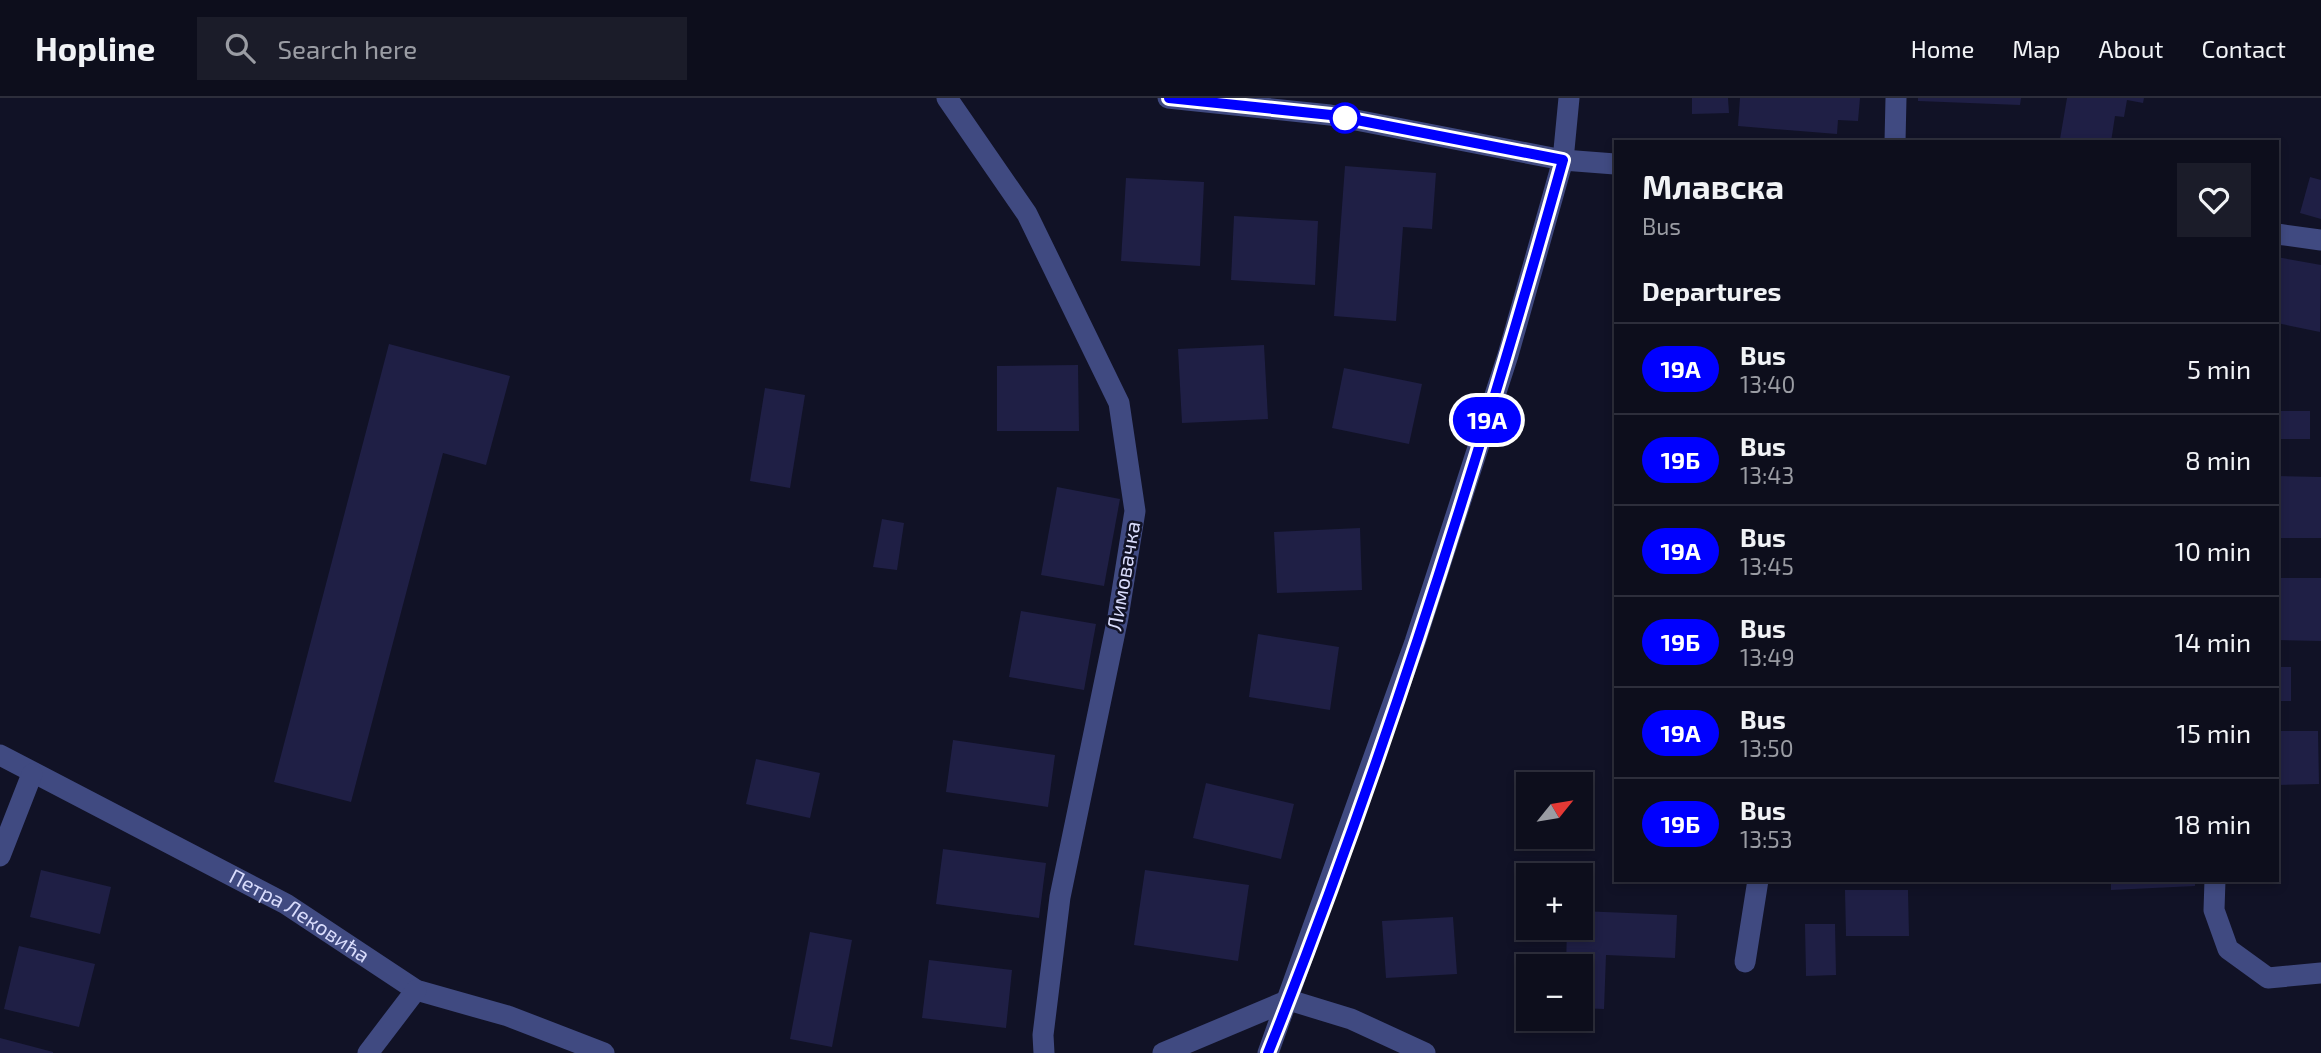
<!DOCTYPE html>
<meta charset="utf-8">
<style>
body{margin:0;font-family:"Exo 2",sans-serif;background:#1b1c29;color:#f1f3f6;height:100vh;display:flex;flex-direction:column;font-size:26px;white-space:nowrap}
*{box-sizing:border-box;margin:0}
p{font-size:23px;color:#9a9ca3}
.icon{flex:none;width:38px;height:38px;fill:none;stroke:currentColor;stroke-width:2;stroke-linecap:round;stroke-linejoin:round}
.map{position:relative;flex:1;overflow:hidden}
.drawer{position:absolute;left:1614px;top:42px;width:665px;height:742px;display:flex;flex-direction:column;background:#0d0e1c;border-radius:0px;box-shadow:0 4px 10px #0003,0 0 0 2px #2d2e3b}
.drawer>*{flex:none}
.badge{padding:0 14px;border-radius:23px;font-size:24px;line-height:46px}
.needle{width:46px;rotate:60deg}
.tools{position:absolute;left:1516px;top:674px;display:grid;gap:14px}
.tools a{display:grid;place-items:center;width:77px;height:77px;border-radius:0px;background:#0d0e1c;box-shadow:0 4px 10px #0003,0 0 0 2px #2d2e3b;font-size:35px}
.map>.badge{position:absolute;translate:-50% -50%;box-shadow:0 0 0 4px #fff}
h2{padding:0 28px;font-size:26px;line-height:63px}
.round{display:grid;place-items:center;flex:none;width:74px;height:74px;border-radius:0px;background:#1b1c29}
.summary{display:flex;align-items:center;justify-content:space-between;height:119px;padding:0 28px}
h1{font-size:33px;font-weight:700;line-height:52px}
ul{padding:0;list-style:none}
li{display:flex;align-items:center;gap:21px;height:91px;padding:0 28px;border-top:2px solid #2d2e3b}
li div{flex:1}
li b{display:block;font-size:26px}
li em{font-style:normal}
li .badge{min-width:77px;font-weight:700;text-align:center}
header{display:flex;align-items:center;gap:42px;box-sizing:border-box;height:98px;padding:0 35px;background:#0d0e1c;border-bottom:2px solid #2d2e3b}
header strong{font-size:33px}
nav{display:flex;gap:38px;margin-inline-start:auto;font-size:24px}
.search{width:490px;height:63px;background:#1b1c29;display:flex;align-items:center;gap:18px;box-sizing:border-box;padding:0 24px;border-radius:0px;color:#9a9ca3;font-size:26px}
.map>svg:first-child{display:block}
</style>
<header>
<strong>Hopline</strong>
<div class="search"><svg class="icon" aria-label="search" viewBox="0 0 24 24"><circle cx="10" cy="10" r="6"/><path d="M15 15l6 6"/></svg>Search here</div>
<nav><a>Home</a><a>Map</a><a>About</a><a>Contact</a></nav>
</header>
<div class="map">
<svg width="2321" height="955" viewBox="0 0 2321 955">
<rect width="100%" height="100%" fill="#111226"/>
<g fill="#1f1f45">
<path d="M 1692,0 L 1728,0 L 1729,15 L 1692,16 Z"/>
<path d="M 1740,0 L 1860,0 L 1858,23 L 1838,22 L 1837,36 L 1738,28 Z"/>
<path d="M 1918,0 L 2021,0 L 2020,7 L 1918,3 Z"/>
<path d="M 2067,0 L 2144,0 L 2143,5 L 2127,2 L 2124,19 L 2115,18 L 2111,44 L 2060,41 Z"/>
<path d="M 1345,68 L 1436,75 L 1432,131 L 1403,129 L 1396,223 L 1334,218 Z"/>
<path d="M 2310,79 L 2321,82 L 2321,121 L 2300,115 Z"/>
<path d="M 1126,80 L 1204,84 L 1200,168 L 1121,163 Z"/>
<path d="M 1234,118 L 1318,123 L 1315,187 L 1231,182 Z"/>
<path d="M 2277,159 L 2321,167 L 2320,234 L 2277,225 Z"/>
<path d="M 389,246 L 510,278 L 486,367 L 443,355 L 351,704 L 274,684 Z"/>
<path d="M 1264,247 L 1268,321 L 1182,325 L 1178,251 Z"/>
<path d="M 1078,267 L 1079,333 L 997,333 L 997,268 Z"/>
<path d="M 1344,270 L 1422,286 L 1409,346 L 1332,330 Z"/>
<path d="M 765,290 L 805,297 L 790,390 L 750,383 Z"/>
<rect x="2277" y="313" width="33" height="28"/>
<path d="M 2277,378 L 2321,379 L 2321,440 L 2277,440 Z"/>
<path d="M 1057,389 L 1120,401 L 1104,488 L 1041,477 Z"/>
<path d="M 882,421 L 904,425 L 897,472 L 873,469 Z"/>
<path d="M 1360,430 L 1362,492 L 1277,495 L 1274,434 Z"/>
<path d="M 2277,480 L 2321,480 L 2321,543 L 2277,542 Z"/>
<path d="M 1021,513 L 1096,526 L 1084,592 L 1009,579 Z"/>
<path d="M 1258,536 L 1339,549 L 1330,612 L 1249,599 Z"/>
<rect x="2277" y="569" width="14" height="34"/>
<path d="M 2277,633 L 2318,633 L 2319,686 L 2277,687 Z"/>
<path d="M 953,642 L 1055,657 L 1048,709 L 946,694 Z"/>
<path d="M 756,661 L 820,675 L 810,720 L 746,706 Z"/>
<path d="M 1206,685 L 1294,706 L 1281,761 L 1193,740 Z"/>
<path d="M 943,751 L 1046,765 L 1039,820 L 936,806 Z"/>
<path d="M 41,772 L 111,789 L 100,836 L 30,819 Z"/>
<path d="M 1145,772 L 1249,787 L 1238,863 L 1134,847 Z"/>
<path d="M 2111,782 L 2195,782 L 2195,788 L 2111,792 Z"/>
<path d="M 1845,792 L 1908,792 L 1909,838 L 1846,838 Z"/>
<path d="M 1580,813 L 1677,817 L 1675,860 L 1606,857 L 1604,911 L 1580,910 L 1580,868 L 1566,868 L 1567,830 L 1580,830 Z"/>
<path d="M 1453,819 L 1457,876 L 1386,880 L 1382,823 Z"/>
<path d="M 1805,826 L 1835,826 L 1836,877 L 1806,878 Z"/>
<path d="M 810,834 L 852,842 L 832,949 L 790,941 Z"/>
<path d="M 19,848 L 95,866 L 79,929 L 4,911 Z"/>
<path d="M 929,862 L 1012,872 L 1006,930 L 922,920 Z"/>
<path d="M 0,940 L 53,954 L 53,955 L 0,955 Z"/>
</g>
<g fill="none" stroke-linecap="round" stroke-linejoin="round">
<g stroke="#404a81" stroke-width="21">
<path d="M 947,0 L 1027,116 L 1119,305 L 1135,413 L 1118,519 L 1060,799 L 1043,937 L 1044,955"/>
<path d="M 1168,0 L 1330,17 L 1563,62 L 1615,66"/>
<path d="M 1895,44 L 1896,0"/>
<path d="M 2277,136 L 2321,142"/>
<path id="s1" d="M 0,657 L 286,806 L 416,892 L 508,918 L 604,955"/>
<path d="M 0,758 L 32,676"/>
<path d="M 2215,782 L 2214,812 L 2228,851 L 2268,880 L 2321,875"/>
<path d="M 1745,864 L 1758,782"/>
<path d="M 368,955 L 416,892"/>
<path d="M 1163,955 L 1289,902 L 1351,921 L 1425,955"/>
<path d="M 1268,955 L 1415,544 L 1508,257 L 1563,62 L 1569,0"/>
</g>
</g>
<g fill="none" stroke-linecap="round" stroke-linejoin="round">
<g stroke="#fff" stroke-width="16">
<path id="line" d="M 1169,0 L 1331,17 L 1563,62 C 1479,363 1384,664 1268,955"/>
</g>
<use href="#line" stroke="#00f" stroke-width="10"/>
</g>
<circle fill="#fff" stroke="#00f" stroke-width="3.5" cx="1345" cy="20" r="14"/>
<g text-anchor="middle" stroke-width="5" stroke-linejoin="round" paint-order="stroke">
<g font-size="21" fill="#d9dcfc" stroke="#111226">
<text transform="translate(1124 478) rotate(-80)" y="7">Лимовачка</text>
<text dy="7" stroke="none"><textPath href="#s1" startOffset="340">Петра Лековића</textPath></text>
</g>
</g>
</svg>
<div class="tools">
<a><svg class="needle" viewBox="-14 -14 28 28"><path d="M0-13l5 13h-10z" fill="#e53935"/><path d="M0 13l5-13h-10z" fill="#9a9ca3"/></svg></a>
<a>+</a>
<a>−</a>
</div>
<b class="badge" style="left:1487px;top:322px;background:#00f;color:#fff">19А</b>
<section class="drawer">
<div class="summary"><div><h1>Млавска</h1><p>Bus</p></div><a class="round"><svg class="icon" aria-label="heart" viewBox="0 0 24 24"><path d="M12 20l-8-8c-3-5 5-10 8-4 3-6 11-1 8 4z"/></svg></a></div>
<h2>Departures</h2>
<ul>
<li><span class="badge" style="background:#00f;color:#fff">19А</span><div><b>Bus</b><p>13:40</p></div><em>5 min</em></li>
<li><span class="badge" style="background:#00f;color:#fff">19Б</span><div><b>Bus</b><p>13:43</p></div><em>8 min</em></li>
<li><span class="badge" style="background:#00f;color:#fff">19А</span><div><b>Bus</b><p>13:45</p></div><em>10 min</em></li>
<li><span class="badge" style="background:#00f;color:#fff">19Б</span><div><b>Bus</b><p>13:49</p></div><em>14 min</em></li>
<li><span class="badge" style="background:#00f;color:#fff">19А</span><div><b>Bus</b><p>13:50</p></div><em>15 min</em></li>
<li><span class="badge" style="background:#00f;color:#fff">19Б</span><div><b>Bus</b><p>13:53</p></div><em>18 min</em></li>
</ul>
</section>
</div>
